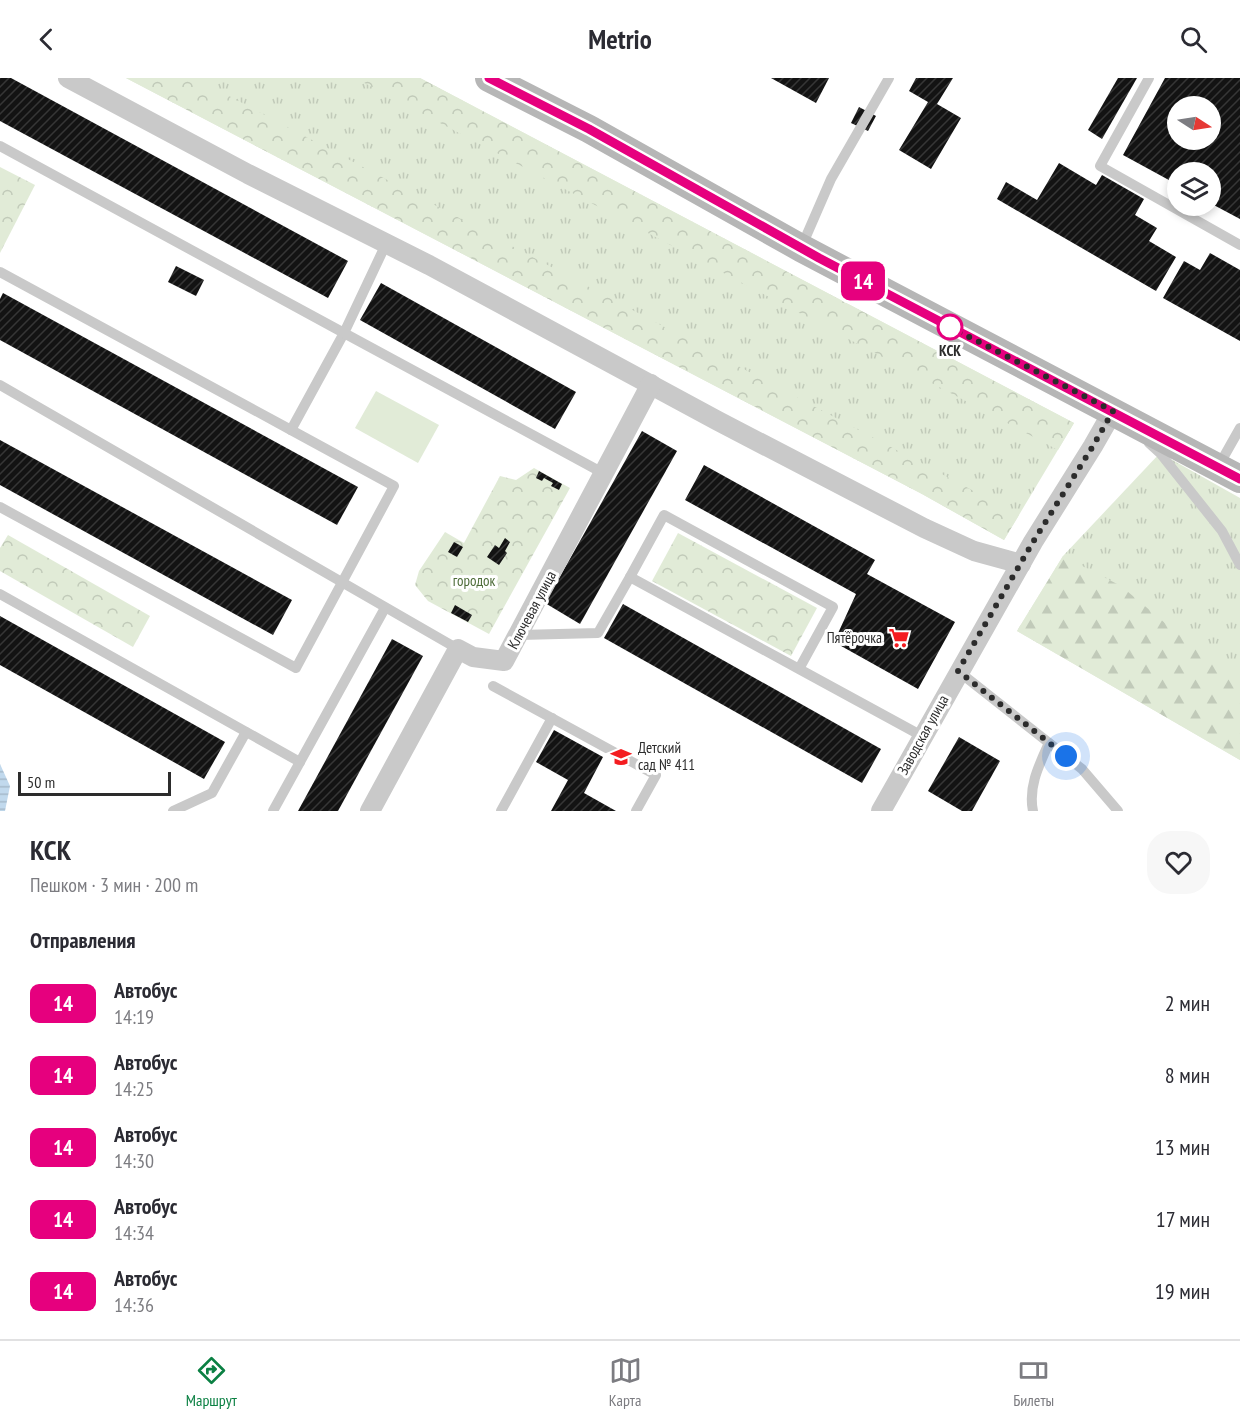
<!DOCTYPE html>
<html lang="ru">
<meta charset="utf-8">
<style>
body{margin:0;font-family:"PT Sans Narrow",sans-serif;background:#f7f7f7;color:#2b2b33;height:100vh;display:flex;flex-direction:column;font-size:22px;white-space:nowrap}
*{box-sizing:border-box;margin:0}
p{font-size:20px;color:#7c7c81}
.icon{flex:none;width:33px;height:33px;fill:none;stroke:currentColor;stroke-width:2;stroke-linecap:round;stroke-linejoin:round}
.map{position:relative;height:733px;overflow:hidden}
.panel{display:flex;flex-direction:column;background:#fff;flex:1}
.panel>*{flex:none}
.badge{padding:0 12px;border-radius:9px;font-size:21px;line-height:39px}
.needle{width:39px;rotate:102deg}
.buttons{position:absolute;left:1167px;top:18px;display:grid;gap:12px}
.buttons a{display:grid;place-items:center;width:54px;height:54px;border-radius:50%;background:#fff;box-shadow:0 3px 9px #0003;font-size:30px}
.scale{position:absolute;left:18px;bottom:15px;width:153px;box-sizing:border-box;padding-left:6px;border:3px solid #2c2c2c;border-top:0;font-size:16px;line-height:21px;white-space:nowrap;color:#2c2c2c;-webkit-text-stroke:4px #fff;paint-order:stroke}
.you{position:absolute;width:30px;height:30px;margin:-15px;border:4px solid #fff;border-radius:50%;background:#1a73e8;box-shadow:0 0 0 9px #1a73e833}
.map>.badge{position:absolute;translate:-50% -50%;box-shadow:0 0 0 3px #fff}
h2{padding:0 30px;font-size:22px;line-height:54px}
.round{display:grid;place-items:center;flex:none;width:63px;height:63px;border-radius:24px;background:#f7f7f7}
.headline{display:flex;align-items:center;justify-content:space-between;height:102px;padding:0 30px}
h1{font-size:28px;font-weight:700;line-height:45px}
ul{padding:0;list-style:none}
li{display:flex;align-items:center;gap:18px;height:72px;padding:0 30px}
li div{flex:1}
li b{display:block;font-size:22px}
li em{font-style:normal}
li .badge{min-width:66px;font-weight:700;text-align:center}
header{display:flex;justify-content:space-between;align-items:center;height:78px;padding:0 30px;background:#fff;font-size:27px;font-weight:700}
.dock{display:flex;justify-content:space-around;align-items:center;height:84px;border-top:2px solid #e1e1e2;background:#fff;font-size:16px;color:#7c7c81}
.dock a{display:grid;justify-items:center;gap:3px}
.dock .active{color:#0b8043}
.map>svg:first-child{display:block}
</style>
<header><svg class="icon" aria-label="back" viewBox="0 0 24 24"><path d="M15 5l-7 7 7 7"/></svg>Metrio<svg class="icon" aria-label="search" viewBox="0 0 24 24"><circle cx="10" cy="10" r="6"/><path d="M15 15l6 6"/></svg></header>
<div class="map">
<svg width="1240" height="733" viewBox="0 0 1240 733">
<defs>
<pattern id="grass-tufts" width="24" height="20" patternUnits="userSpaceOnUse" patternTransform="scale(1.5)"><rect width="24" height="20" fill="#e1ebd7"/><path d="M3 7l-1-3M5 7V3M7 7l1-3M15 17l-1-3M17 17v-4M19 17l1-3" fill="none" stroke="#c1cab9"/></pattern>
<pattern id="forest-firs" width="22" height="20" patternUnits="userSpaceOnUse" patternTransform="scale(1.5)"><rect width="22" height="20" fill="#e1ebd7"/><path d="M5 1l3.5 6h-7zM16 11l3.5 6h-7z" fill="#c1cab9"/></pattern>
<pattern id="park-crowns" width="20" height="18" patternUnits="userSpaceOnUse" patternTransform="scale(1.5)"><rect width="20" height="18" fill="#e1ebd7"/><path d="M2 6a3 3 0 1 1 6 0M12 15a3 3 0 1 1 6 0" fill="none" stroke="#c1cab9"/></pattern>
<pattern id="water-rules" width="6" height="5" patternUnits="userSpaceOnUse" patternTransform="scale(1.5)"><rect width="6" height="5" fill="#c1d9ed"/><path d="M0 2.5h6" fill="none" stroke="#a6bacb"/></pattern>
<pattern id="building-hatch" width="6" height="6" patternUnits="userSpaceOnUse" patternTransform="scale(1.5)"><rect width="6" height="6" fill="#131313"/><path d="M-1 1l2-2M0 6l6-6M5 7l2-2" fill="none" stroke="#363636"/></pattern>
</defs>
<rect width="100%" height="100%" fill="#fff"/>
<g fill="url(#grass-tufts)">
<path d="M 126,0 L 420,0 L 1074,345 L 1004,462 L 922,416 Z"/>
<path d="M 1160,375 L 1240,420 L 1240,682 L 1017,553 L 1063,478 Z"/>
</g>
<path fill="url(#forest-firs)" d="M 1063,478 L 1121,508 L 1240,608 L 1240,682 L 1017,553 Z"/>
<g fill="url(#park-crowns)">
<path d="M 126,0 L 195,0 L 1019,437 L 1004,462 L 922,416 Z"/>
<path d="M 355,0 L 420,0 L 1074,345 L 1058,372 Z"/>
<path d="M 0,89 L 35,107 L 0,175 Z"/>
<path d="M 534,390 L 570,410 L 489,556 L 428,523 L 415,507 L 419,493 L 445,454 L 464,465 L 500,398 L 516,402 Z"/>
<path d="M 678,455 L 817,530 L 791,578 L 652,503 Z"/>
<path d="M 8,457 L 150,538 L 133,569 L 0,493 L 0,470 Z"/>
</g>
<path fill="#e1ebd7" d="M 376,313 L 439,347 L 418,385 L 355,350 Z"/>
<path fill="url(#water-rules)" d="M 0,686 L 10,708 L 5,733 L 0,733 Z"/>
<g fill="url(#building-hatch)" fill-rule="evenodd">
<path d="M 0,0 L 11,0 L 348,183 L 328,220 L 0,43 Z"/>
<path d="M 771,0 L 829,0 L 816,25 Z"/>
<path d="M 916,0 L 953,0 L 937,26 L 961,40 L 931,91 L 899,72 L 928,24 L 909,13 Z"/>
<path d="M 1118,0 L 1137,0 L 1102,61 L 1088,52 Z"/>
<path d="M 1165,0 L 1240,0 L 1240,141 L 1210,125 L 1210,94 L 1178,94 L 1178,107 L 1123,77 ZM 1178,28 L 1210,28 L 1210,62 L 1178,62 Z"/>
<path d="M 859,29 L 876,38 L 868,53 L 851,45 Z"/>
<path d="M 1059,85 L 1096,107 L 1102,97 L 1144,121 L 1135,137 L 1157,150 L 1149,163 L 1176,179 L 1156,213 L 997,121 L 1006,104 L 1037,122 Z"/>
<path d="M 1210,175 L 1240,192 L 1240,263 L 1163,220 L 1184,183 L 1200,192 Z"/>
<path d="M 176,188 L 204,202 L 196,218 L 168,204 Z"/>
<path d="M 381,205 L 576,314 L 555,351 L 360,242 Z"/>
<path d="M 3,215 L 358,409 L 337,447 L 0,262 L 0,221 Z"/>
<path d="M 642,353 L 677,373 L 580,546 L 545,525 Z"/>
<path d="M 0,362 L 292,522 L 273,557 L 0,407 Z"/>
<path d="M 704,387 L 875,482 L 867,496 L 955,544 L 918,611 L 834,564 L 856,516 L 685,422 Z"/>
<path d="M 539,393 L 562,406 L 559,412 L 551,408 L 553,405 L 544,400 L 542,403 L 536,400 Z"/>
<path d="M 505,460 L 510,464 L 505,473 L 507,475 L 499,487 L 487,479 L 495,467 L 499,470 Z"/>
<path d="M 454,464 L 463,469 L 457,479 L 448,474 Z"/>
<path d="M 623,526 L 881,671 L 862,705 L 604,560 Z"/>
<path d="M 455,527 L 472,537 L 468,544 L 451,535 Z"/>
<path d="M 0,538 L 225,664 L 204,701 L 0,587 Z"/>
<path d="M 392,561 L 423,578 L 338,733 L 298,733 Z"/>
<path d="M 554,652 L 603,679 L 584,715 L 616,733 L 551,733 L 568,702 L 536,684 Z"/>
<path d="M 959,659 L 1000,683 L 972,733 L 962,733 L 928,713 Z"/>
</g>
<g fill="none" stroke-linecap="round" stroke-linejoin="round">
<g stroke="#c9c9c9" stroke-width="10">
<path d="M 1149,0 L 1100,88 L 1240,167"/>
<path d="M 0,68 L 344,255 L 291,352 L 0,194"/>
<path d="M 386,166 L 344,255 L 603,395"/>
<path d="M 801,170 L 831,101 L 889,0"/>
<path d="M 0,307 L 458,571"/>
<path d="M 1149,365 L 1160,375 L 1222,453 L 1240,487"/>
<path d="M 1218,389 L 1240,350"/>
<path d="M 0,429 L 296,590 L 394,408 L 291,352"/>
<path d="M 0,516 L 300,684 L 385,530"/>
<path d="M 520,557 L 598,555 L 630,499"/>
<path d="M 799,591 L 630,499 L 664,437 L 833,529 L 799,591 L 922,658"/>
<path d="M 958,593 L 1082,691 L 1118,733"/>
<path d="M 493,608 L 656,697 L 636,733"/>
<path d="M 173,733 L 212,715 L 246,654"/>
<path d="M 273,733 L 300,684"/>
<path d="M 501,733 L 552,640"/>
<path d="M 1033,733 C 1028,709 1039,687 1049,665"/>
</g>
<g stroke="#c9c9c9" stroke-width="20">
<path d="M 68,0 L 248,96 L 429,187 L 718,343 L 924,450 L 974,473 L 1021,486"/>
<path d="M 370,733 L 458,571 L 473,579 L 504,583 L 651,306"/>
<path d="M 881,733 L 1033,464 L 1093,368 L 1113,333"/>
</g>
<path stroke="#b6b6b6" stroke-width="28" d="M 489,0 L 589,51 L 801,170 L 1240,401"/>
</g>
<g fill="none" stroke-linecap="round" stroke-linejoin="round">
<g stroke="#fff" stroke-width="14">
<path id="line" d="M 489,0 L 589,51 L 819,180 L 1240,401"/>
</g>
<use href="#line" stroke="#e6007e" stroke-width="9"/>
<path stroke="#2c2c2c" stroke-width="6" stroke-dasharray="0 10.8" d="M 950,249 L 1113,333 L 1093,368 L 1033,464 L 958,593 L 1066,678"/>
</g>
<defs>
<g id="supermarket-bare" transform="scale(1.62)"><path d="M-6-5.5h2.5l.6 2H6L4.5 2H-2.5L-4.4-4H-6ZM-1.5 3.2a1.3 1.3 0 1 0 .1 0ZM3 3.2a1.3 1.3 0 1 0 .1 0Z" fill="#f41c20" stroke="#fff" stroke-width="2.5" paint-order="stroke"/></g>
<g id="school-bare" transform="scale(1.62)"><path d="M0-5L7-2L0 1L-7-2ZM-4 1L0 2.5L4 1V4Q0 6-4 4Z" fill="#f41c20" stroke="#fff" stroke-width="2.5" paint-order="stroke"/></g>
</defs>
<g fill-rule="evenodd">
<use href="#supermarket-bare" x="899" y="560"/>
<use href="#school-bare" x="621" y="679"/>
</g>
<circle fill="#fff" stroke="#e6007e" stroke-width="3" cx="950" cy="249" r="12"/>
<g text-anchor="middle" stroke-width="6" stroke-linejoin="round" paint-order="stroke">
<g font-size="15" font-weight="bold" fill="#2c2c2c" stroke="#fff">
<text x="950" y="278">КСК</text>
</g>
<g font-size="15" fill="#4b6a36" stroke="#fff">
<text x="474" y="508">городок</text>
</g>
<g font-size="15" fill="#2c2c2c" stroke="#fff">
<text transform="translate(532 532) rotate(-62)" y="5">Ключевая улица</text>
<text transform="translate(923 657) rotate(-61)" y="5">Заводская улица</text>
</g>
<g font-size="15" fill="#2c2c2c" stroke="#fff" text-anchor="end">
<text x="882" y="565">Пятёрочка</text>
<text x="638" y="675" text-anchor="start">Детский<tspan x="638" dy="17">сад № 411</tspan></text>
</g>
</g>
</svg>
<div class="buttons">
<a><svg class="needle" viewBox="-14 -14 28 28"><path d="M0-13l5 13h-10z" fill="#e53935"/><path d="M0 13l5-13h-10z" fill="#7c7c81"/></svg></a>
<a><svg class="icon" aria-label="layers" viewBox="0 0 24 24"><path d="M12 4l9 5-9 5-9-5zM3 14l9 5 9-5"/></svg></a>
</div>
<div class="scale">50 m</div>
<div class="you" style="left:1066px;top:678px"></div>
<b class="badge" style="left:863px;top:203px;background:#e6007e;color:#fff">14</b>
</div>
<section class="panel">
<div class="headline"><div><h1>КСК</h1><p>Пешком · 3 мин · 200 m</p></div><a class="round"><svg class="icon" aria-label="heart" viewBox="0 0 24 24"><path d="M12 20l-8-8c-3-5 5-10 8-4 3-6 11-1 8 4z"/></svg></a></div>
<h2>Отправления</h2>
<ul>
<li><span class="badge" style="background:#e6007e;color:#fff">14</span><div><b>Автобус</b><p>14:19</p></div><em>2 мин</em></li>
<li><span class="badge" style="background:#e6007e;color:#fff">14</span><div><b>Автобус</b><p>14:25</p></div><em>8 мин</em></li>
<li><span class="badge" style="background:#e6007e;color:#fff">14</span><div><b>Автобус</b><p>14:30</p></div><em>13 мин</em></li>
<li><span class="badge" style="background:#e6007e;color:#fff">14</span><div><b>Автобус</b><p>14:34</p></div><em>17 мин</em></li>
<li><span class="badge" style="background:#e6007e;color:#fff">14</span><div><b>Автобус</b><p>14:36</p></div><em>19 мин</em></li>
</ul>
</section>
<nav class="dock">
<a class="active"><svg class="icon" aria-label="directions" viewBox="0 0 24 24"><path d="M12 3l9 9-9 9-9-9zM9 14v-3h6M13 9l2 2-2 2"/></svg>Маршрут</a>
<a><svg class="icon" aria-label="map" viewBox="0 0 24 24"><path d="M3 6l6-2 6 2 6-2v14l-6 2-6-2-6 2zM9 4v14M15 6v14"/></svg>Карта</a>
<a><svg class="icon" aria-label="tickets" viewBox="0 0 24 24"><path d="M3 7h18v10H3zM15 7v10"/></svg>Билеты</a>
</nav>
